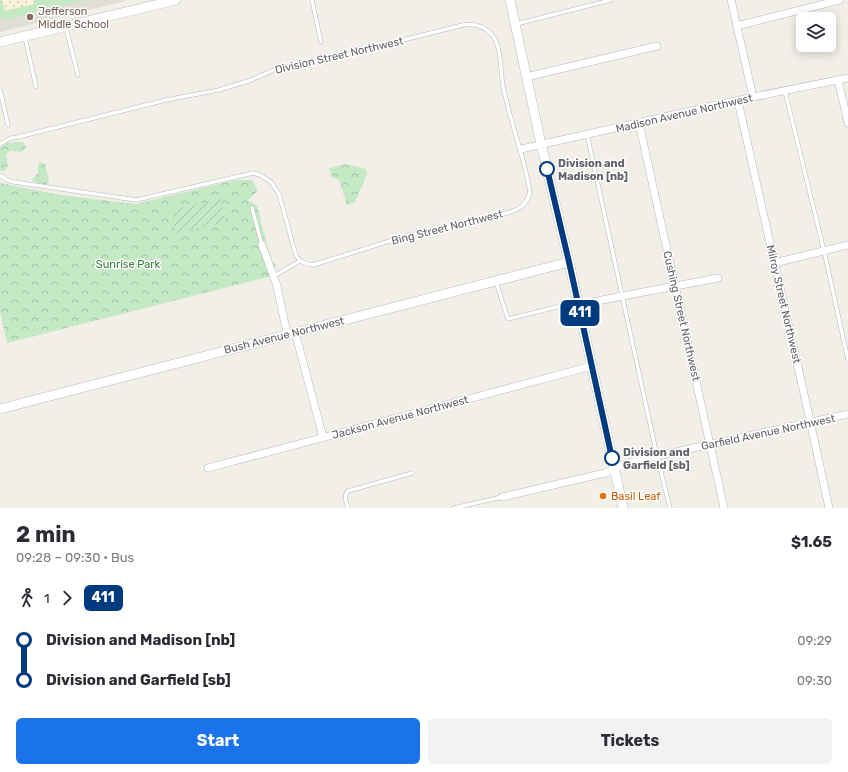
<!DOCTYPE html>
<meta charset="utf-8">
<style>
body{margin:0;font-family:Rubik,sans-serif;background:#f2f2f3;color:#2b2b33;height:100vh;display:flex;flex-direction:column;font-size:15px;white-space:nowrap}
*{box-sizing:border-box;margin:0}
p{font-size:13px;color:#7c7c81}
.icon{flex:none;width:22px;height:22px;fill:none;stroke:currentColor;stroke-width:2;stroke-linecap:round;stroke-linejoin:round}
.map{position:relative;height:508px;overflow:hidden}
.panel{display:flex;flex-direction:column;background:#fff;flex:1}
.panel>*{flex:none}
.badge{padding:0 8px;border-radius:6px;font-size:14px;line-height:26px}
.controls{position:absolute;left:796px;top:12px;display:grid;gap:8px}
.controls a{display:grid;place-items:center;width:40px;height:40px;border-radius:6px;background:#fff;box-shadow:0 2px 10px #0003;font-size:20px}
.map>.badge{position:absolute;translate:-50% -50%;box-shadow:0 0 0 2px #fff}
.legs{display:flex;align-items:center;gap:6px;height:44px;padding:0 16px;font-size:13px}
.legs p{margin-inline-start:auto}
.head{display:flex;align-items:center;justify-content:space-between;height:68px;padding:0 16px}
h1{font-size:22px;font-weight:700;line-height:30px}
.primary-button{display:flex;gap:8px;margin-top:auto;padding:8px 16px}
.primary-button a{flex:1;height:46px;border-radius:6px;background:#1a73e8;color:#fff;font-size:16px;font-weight:700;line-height:46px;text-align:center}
.primary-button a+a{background:#f2f2f3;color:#2b2b33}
ul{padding:0 16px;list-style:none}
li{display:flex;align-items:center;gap:14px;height:40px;font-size:15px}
li i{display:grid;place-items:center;width:6px;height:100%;margin:0 5px;background:currentColor}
li i::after{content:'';width:10px;height:10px;margin:-5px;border:3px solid;border-radius:50%;background:#fff}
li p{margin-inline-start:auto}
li:first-child i{background:linear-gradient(#0000 50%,currentColor 0)}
li:last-child i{background:linear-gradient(currentColor 50%,#0000 0)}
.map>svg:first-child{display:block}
</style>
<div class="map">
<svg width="848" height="508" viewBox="0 0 848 508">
<defs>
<pattern id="forest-crowns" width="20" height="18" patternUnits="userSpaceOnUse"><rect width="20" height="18" fill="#c5e8c5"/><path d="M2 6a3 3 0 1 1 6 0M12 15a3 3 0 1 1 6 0" fill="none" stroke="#a3c0a4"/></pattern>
<pattern id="sand-dots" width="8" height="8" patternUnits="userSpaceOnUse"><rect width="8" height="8" fill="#fbf3d9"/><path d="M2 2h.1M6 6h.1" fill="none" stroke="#cec8b4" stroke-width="1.8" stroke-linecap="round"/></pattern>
<pattern id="garden-furrows" width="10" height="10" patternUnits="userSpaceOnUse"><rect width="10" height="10" fill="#c5e8c5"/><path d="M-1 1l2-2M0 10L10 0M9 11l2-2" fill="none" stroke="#a3c0a4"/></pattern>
</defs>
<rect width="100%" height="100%" fill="#f1efe8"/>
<path fill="#e1ded6" d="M 0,0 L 129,0 L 0,32 Z"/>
<path fill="#c5e8c5" d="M 0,0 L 86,0 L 5,20 L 0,17 Z"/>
<g fill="url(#forest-crowns)">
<path d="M 16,142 L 23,142 L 26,148 L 22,152 L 11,151 L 6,154 L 8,165 L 6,170 L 2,171 L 0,170 L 0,148 L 7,143 Z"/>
<path d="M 39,162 L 45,164 L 48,175 L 49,182 L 44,185 L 34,182 L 32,180 L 38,173 L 38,166 Z"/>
<path d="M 345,164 L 366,169 L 367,174 L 355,202 L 347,205 L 339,180 L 332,177 L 329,168 Z"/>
<path d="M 236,180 L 252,180 L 258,191 L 248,200 L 257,206 L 271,260 L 276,265 L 272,276 L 7,343 L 0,312 L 0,183 L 60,195 L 136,204 Z"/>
</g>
<path fill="url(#sand-dots)" d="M 2,0 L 34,0 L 34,4 L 5,11 Z"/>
<path fill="url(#garden-furrows)" d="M 221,199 L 226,222 L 176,233 L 171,210 Z"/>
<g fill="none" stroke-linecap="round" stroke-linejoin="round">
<g stroke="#b5b8bc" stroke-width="4.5">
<g id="lane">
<path d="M 312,0 L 321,42"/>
<path d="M 516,24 L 611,0"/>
<path d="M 66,28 L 78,75"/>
<path d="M 25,37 L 36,87"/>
<path d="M 0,90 L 8,125"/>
<path d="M 785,91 L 824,251 L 848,360"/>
<path d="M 587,134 L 657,456 L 670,508"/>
<path d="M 0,144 L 11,138 L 18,137 L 166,100 L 219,90 L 251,80 L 274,70 L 347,54 L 463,25 C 475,23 485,26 493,36 C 501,48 500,64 502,78 C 502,85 504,92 506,99 C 513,130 525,160 530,192 C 528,201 524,206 516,210 L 474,223 L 409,235 L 313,265 C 305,264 301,262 296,256 L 279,194 L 271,182 L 260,175 L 253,173 L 136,200 L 14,182 L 7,180 L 0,175"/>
<path d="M 252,208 L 262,245"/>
<path d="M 274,276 L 300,261"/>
<path d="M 496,282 L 508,319 L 577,302"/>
<path d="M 348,508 C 346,503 343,495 348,491 L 412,473"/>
<path d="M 454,508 L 502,497"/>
</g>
</g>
<g stroke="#b5b8bc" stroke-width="8">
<g id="street">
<path d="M 731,0 L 753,97"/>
<path d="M 737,26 L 840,0"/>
<path d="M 526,77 L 657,46"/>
<path d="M 838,80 L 848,123"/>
<path d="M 738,101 L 809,416 L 829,508"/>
<path d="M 639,123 L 724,508"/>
<path d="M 521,149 L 753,97 L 848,78"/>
<path d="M 262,245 L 277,286 L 287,334"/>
<path d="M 774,263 L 848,245"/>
<path d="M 578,305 L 622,296 L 718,278"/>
<path d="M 295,332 L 323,437"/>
<path d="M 208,468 L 592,366"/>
<path d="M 502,497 L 605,473 L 622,465 L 657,456 L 848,414"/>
</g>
</g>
<g stroke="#b6babf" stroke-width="10">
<g id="secondary">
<path d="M 510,0 L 541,144 L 569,262 L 623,508"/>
<path d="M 0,42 L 176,0"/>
<path d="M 0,409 L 569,262"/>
</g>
</g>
<use href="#lane" stroke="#fff" stroke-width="3.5"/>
<use href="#street" stroke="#fff" stroke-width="7"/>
<use href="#secondary" stroke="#fff" stroke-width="9"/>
</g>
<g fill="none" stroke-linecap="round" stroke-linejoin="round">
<g stroke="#fff" stroke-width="9">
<path id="line-1" d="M 547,169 L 569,262 L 612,458"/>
</g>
<use href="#line-1" stroke="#003b80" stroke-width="6"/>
</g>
<circle fill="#8d6e63" stroke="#fff" stroke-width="1.5" cx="30" cy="17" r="4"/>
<g fill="#fff" stroke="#003b80" stroke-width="2">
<circle cx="547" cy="169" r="7"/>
<circle cx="612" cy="458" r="7"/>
</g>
<circle fill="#e8710a" stroke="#fff" stroke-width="1.5" cx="603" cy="496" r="4"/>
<g text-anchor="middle" stroke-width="3" stroke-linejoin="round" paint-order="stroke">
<g font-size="11" fill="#785e54" stroke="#fff" text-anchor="start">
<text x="38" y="15">Jefferson<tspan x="38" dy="13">Middle School</tspan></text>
</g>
<g font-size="11" fill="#5f6368" stroke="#fff">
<text transform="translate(339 55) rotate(-13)" y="4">Division Street Northwest</text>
<text transform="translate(684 113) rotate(-13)" y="4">Madison Avenue Northwest</text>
<text transform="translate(447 227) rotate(-14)" y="4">Bing Street Northwest</text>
<text transform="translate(784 304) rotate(77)" y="4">Milroy Street Northwest</text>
<text transform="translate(682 316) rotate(77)" y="4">Cushing Street Northwest</text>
<text transform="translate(284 335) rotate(-14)" y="4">Bush Avenue Northwest</text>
<text transform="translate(400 417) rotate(-15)" y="4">Jackson Avenue Northwest</text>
<text transform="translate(768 432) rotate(-12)" y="4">Garfield Avenue Northwest</text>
</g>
<g font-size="11" font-weight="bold" fill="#5f6368" stroke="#fff" text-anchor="start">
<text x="558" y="167">Division and<tspan x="558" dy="13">Madison [nb]</tspan></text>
<text x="623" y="456">Division and<tspan x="623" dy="13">Garfield [sb]</tspan></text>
</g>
<g font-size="11" fill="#348238" stroke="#fff">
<text x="128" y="268">Sunrise Park</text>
</g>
<g font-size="11" fill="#c56008" stroke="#fff" text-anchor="start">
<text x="611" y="500">Basil Leaf</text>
</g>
</g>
</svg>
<div class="controls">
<a><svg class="icon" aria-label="layers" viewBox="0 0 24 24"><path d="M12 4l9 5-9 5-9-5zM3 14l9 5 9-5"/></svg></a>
</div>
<b class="badge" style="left:580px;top:313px;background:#003b80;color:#fff">411</b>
</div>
<section class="panel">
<div class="head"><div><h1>2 min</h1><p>09:28 – 09:30 · Bus</p></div><b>$1.65</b></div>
<div class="legs"><svg class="icon" aria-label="walk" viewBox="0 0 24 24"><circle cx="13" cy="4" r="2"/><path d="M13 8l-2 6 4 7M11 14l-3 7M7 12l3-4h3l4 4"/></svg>1<svg class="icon" aria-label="forward" viewBox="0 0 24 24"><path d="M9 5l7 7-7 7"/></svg><b class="badge" style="background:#003b80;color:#fff">411</b></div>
<ul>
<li><i style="color:#003b80"></i><b>Division and Madison [nb]</b><p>09:29</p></li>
<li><i style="color:#003b80"></i><b>Division and Garfield [sb]</b><p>09:30</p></li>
</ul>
<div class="primary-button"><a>Start</a><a>Tickets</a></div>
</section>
